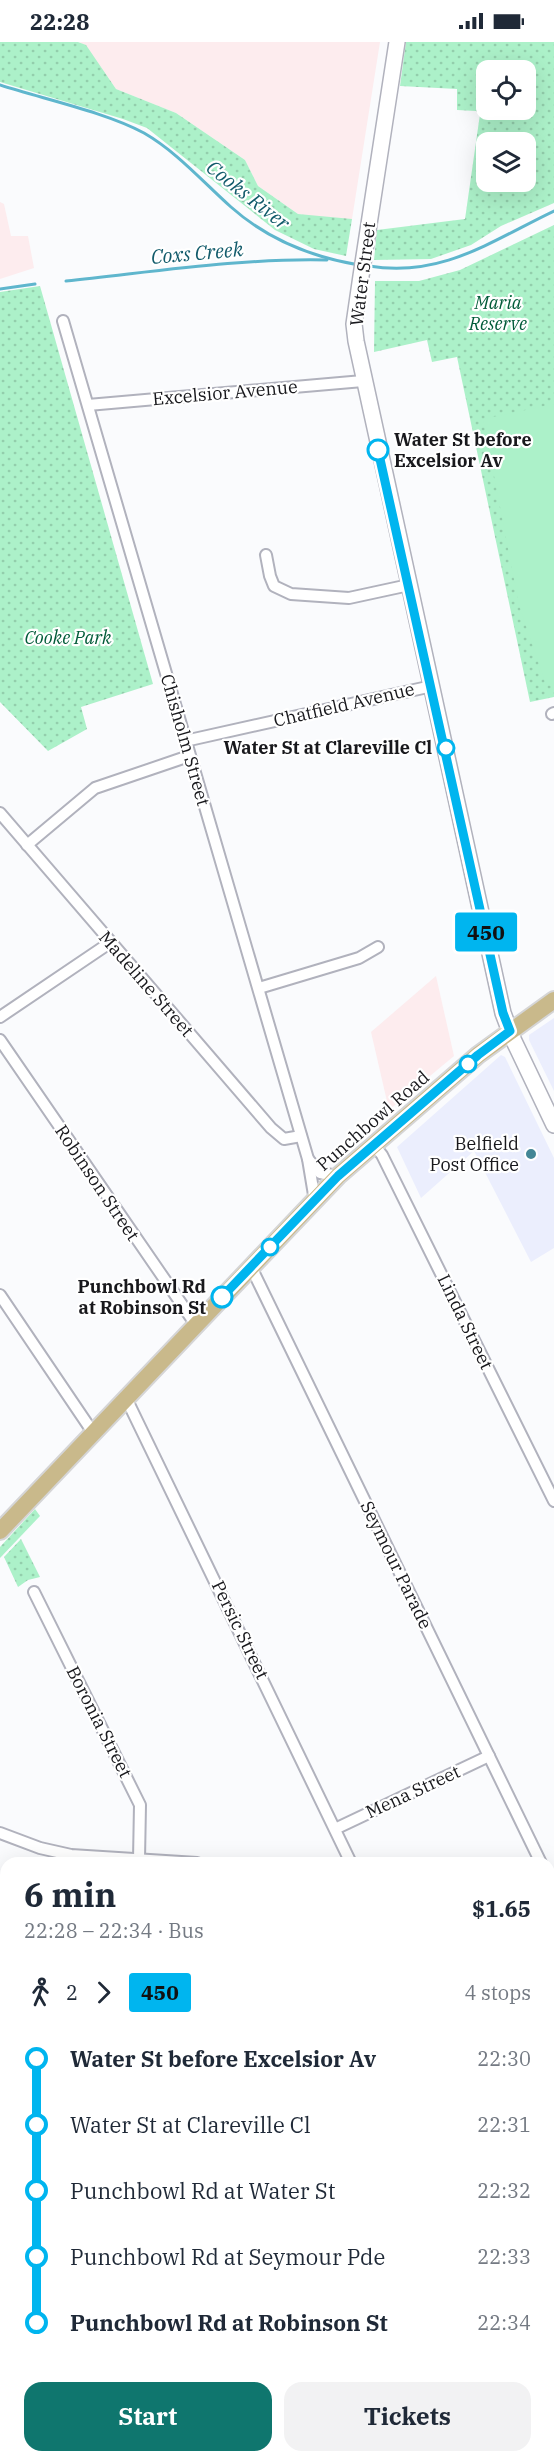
<!DOCTYPE html>
<meta charset="utf-8">
<style>
body{margin:0;font-family:"IBM Plex Serif",serif;background:#f2f2f3;color:#1f2937;height:100vh;display:flex;flex-direction:column;font-size:22px;white-space:nowrap}
*{box-sizing:border-box;margin:0}
p{font-size:20px;color:#747a83}
.icon{flex:none;width:33px;height:33px;fill:none;stroke:currentColor;stroke-width:2;stroke-linecap:round;stroke-linejoin:round}
.map{position:relative;flex:1;overflow:hidden}
.panel{position:absolute;left:0px;top:1815px;width:555px;height:606px;display:flex;flex-direction:column;background:#fff;border-radius:18px 18px 0 0;box-shadow:0 6px 24px #0002}
.panel>*{flex:none}
.badge{padding:0 12px;border-radius:4px;font-size:21px;line-height:39px}
.tools{position:absolute;left:476px;top:18px;display:grid;gap:12px}
.tools a{display:grid;place-items:center;width:60px;height:60px;border-radius:12px;background:#fff;box-shadow:0 6px 24px #0002;font-size:30px}
.map>.badge{position:absolute;translate:-50% -50%;box-shadow:0 0 0 3px #fff}
.legs{display:flex;align-items:center;gap:9px;height:66px;padding:0 24px;font-size:20px}
.legs p{margin-inline-start:auto}
.headline{display:flex;align-items:center;justify-content:space-between;height:102px;padding:0 24px}
h1{font-size:33px;font-weight:800;line-height:45px}
.cta{display:flex;gap:12px;margin-top:auto;padding:12px 24px}
.cta a{flex:1;height:69px;border-radius:18px;background:#0f766e;color:#fff;font-size:24px;font-weight:800;line-height:69px;text-align:center}
.cta a+a{background:#f2f2f3;color:#1f2937}
ul{padding:0 24px;list-style:none}
li{display:flex;align-items:center;gap:21px;height:66px;font-size:22px}
li i{display:grid;place-items:center;width:9px;height:100%;margin:0 8px;background:currentColor}
li i::after{content:'';width:15px;height:15px;margin:-8px;border:4px solid;border-radius:50%;background:#fff}
li p{margin-inline-start:auto}
li:first-child i{background:linear-gradient(#0000 50%,currentColor 0)}
li:last-child i{background:linear-gradient(currentColor 50%,#0000 0)}
.status{display:flex;justify-content:space-between;align-items:center;height:42px;padding:0 30px;background:#fff;direction:ltr}
.status svg{height:16px;fill:currentColor}
.map>svg:first-child{display:block}
</style>
<div class="status"><b>22:28</b><svg viewBox="0 0 49 12"><path d="M0 12V9h3v3zM5 12V6h3v6zM10 12V3h3v9zM15 12V0h3v12zM26 1h20v11H26zM47 4h2v5h-2z"/></svg></div>
<div class="map">
<svg width="554" height="2421" viewBox="0 0 554 2421">
<defs>
<pattern id="grass-dots" width="8" height="8" patternUnits="userSpaceOnUse" patternTransform="scale(1.5)"><rect width="8" height="8" fill="#acf1c9"/><path d="M2 2h.1M6 6h.1" fill="none" stroke="#93ceac" stroke-width="1.8" stroke-linecap="round"/></pattern>
</defs>
<rect width="100%" height="100%" fill="#fafbfd"/>
<g fill="#ebeefd">
<path d="M 554,976 L 554,1049 L 529,998 L 529,993 Z"/>
<path d="M 501,1013 L 505,1015 L 554,1116 L 554,1206 L 531,1220 L 474,1109 L 421,1156 L 397,1105 Z"/>
</g>
<g fill="#fdecee">
<path d="M 79,0 L 380,0 L 352,177 L 339,178 L 298,172 L 258,144 L 245,118 L 176,71 L 116,47 L 86,4 Z"/>
<path d="M 0,160 L 4,162 L 11,194 L 28,194 L 34,226 L 0,237 Z"/>
<path d="M 436,934 L 454,1014 L 389,1068 L 371,990 Z"/>
</g>
<g fill="url(#grass-dots)" fill-rule="evenodd">
<path d="M 0,0 L 78,0 L 86,3 L 116,47 L 176,71 L 245,118 L 258,144 L 298,172 L 352,177 L 346,214 L 314,207 L 275,188 L 147,86 L 123,77 L 0,40 Z"/>
<path d="M 406,0 L 554,0 L 554,161 L 501,184 L 471,203 L 431,217 L 374,218 L 377,188 L 465,177 L 480,72 L 476,69 L 457,68 L 457,47 L 400,44 ZM 486,28 L 525,28 L 525,68 L 486,68 ZM 486,100 L 525,100 L 525,140 L 486,140 Z"/>
<path d="M 554,183 L 554,655 L 530,660 L 457,315 L 432,320 L 427,298 L 374,310 L 375,239 L 419,239 L 460,228 Z"/>
<path d="M 40,244 L 153,642 L 81,665 L 87,687 L 48,709 L 0,660 L 0,250 Z"/>
<path d="M 35,1467 L 40,1474 L 0,1516 L 0,1505 Z"/>
<path d="M 21,1497 L 40,1535 L 28,1538 L 18,1545 L 4,1515 Z"/>
</g>
<path fill="#acf1c9" d="M 554,362 L 554,641 L 546,643 L 519,563 L 483,377 Z"/>
<g fill="none" stroke-linecap="round" stroke-linejoin="round">
<g stroke="#5fb6cd" stroke-width="3">
<path d="M 0,43 C 43,57 105,70 144,91 C 177,110 203,140 231,165 C 268,198 311,215 359,223"/>
<path d="M 369,224 C 442,236 491,199 554,169"/>
<path d="M 66,239 C 153,230 240,216 327,218"/>
<path d="M 0,247 L 35,242"/>
</g>
<g stroke="#b1b2bd" stroke-width="14">
<g id="street">
<path d="M 63,279 L 308,1117 L 315,1159"/>
<path d="M 88,363 L 363,339"/>
<path d="M 266,513 L 270,534 L 274,544 L 291,552 L 349,556 L 409,543"/>
<path d="M 552,672 L 554,671"/>
<path d="M 185,699 L 432,644"/>
<path d="M 0,771 L 271,1086 L 284,1097 L 301,1094"/>
<path d="M 27,803 L 95,746 L 189,714"/>
<path d="M 259,946 L 359,916 L 378,905"/>
<path d="M 0,975 L 111,900"/>
<path d="M 0,998 L 196,1283"/>
<path d="M 374,1103 L 382,1113 L 554,1459"/>
<path d="M 308,1117 L 320,1131 L 338,1134"/>
<path d="M 251,1225 L 541,1821"/>
<path d="M 0,1253 L 94,1392"/>
<path d="M 126,1356 L 351,1821"/>
<path d="M 34,1550 L 140,1763 L 139,1817"/>
<path d="M 337,1786 L 489,1714"/>
<path d="M 0,1791 L 40,1806 L 71,1813 L 197,1821"/>
<path d="M 549,1837 L 554,1847"/>
<path d="M 549,1867 L 554,1864"/>
<path d="M 0,2096 L 6,2093"/>
<path d="M 549,2139 L 554,2137"/>
<path d="M 0,2273 L 6,2270"/>
<path d="M 549,2283 L 554,2293"/>
<path d="M 549,2368 L 554,2365"/>
<path d="M 549,2377 L 554,2375"/>
<path d="M 179,2415 L 181,2421"/>
<path d="M 73,2421 L 85,2415"/>
<path d="M 455,2421 L 467,2415"/>
</g>
</g>
<g stroke="#b1b2bd" stroke-width="18">
<path id="secondary" d="M 397,0 L 361,234 L 354,282 L 356,299 L 503,971 L 512,995 L 554,1083"/>
</g>
<g stroke="#d5d5d6" stroke-width="20">
<path id="primary" d="M 0,1489 L 338,1134 L 478,1013 L 554,958"/>
</g>
<use href="#street" stroke="#fff" stroke-width="10"/>
<use href="#secondary" stroke="#fff" stroke-width="15"/>
<use href="#primary" stroke="#c9b98b" stroke-width="16"/>
<g stroke="#6b6b6e" stroke-width="3" stroke-dasharray="10 10" stroke-linecap="butt">
<path d="M 0,1945 L 6,1945"/>
<path d="M 0,1966 L 6,1965"/>
<path d="M 549,2065 L 554,2068"/>
</g>
</g>
<g fill="none" stroke-linecap="round" stroke-linejoin="round">
<g stroke="#fff" stroke-width="14">
<path id="line-1" d="M 222,1255 L 338,1134 L 478,1013 L 510,989 L 503,971 L 378,408"/>
</g>
<use href="#line-1" stroke="#00b5ef" stroke-width="9"/>
</g>
<g fill="#fff" stroke="#00b5ef" stroke-width="3">
<circle cx="378" cy="408" r="10"/>
<circle cx="446" cy="706" r="8"/>
<circle cx="468" cy="1022" r="8"/>
<circle cx="270" cy="1205" r="8"/>
<circle cx="222" cy="1255" r="10"/>
</g>
<circle fill="#438695" stroke="#fff" stroke-width="2" cx="531" cy="1112" r="6"/>
<g text-anchor="middle" stroke-width="4.5" stroke-linejoin="round" paint-order="stroke">
<g font-size="18" fill="#18181c" stroke="#fff">
<text transform="translate(363 232) rotate(-83)" y="6">Water Street</text>
<text transform="translate(225 351) rotate(-5)" y="6">Excelsior Avenue</text>
<text transform="translate(344 663) rotate(-13)" y="6">Chatfield Avenue</text>
<text transform="translate(185 698) rotate(74)" y="6">Chisholm Street</text>
<text transform="translate(146 942) rotate(49)" y="6">Madeline Street</text>
<text transform="translate(373 1079) rotate(-41)" y="6">Punchbowl Road</text>
<text transform="translate(97 1141) rotate(56)" y="6">Robinson Street</text>
<text transform="translate(465 1280) rotate(64)" y="6">Linda Street</text>
<text transform="translate(396 1523) rotate(64)" y="6">Seymour Parade</text>
<text transform="translate(240 1588) rotate(64)" y="6">Persic Street</text>
<text transform="translate(99 1680) rotate(63)" y="6">Boronia Street</text>
<text transform="translate(413 1750) rotate(-25)" y="6">Mena Street</text>
</g>
<g font-size="18" font-style="italic" fill="#005b38" stroke="#fff">
<text x="498" y="267">Maria<tspan x="498" dy="21">Reserve</tspan></text>
<text x="68" y="602">Cooke Park</text>
</g>
<g font-size="18" font-weight="bold" fill="#18181c" stroke="#fff" text-anchor="end">
<text x="394" y="404" text-anchor="start">Water St before<tspan x="394" dy="21">Excelsior Av</tspan></text>
<text x="432" y="712">Water St at Clareville Cl</text>
<text x="206" y="1251">Punchbowl Rd<tspan x="206" dy="21">at Robinson St</tspan></text>
</g>
<g font-size="18" fill="#18181c" stroke="#fff" text-anchor="end">
<text x="519" y="1108">Belfield<tspan x="519" dy="21">Post Office</tspan></text>
</g>
<g font-size="20" font-style="italic" fill="#125b6b" stroke="#fff">
<text transform="translate(248 153) rotate(38)" y="7">Cooks River</text>
<text transform="translate(197 211) rotate(-5)" y="7">Coxs Creek</text>
</g>
</g>
</svg>
<div class="tools">
<a><svg class="icon" aria-label="locate" viewBox="0 0 24 24"><circle cx="12" cy="12" r="6"/><path d="M12 2v4M12 18v4M2 12h4M18 12h4"/></svg></a>
<a><svg class="icon" aria-label="layers" viewBox="0 0 24 24"><path d="M12 4l9 5-9 5-9-5zM3 14l9 5 9-5"/></svg></a>
</div>
<b class="badge" style="left:486px;top:890px;background:#00b5ef;color:#111">450</b>
<section class="panel">
<div class="headline"><div><h1>6 min</h1><p>22:28 – 22:34 · Bus</p></div><b>$1.65</b></div>
<div class="legs"><svg class="icon" aria-label="walk" viewBox="0 0 24 24"><circle cx="13" cy="4" r="2"/><path d="M13 8l-2 6 4 7M11 14l-3 7M7 12l3-4h3l4 4"/></svg>2<svg class="icon" aria-label="forward" viewBox="0 0 24 24"><path d="M9 5l7 7-7 7"/></svg><b class="badge" style="background:#00b5ef;color:#111">450</b><p>4 stops</p></div>
<ul>
<li><i style="color:#00b5ef"></i><b>Water St before Excelsior Av</b><p>22:30</p></li>
<li><i style="color:#00b5ef"></i><span>Water St at Clareville Cl</span><p>22:31</p></li>
<li><i style="color:#00b5ef"></i><span>Punchbowl Rd at Water St</span><p>22:32</p></li>
<li><i style="color:#00b5ef"></i><span>Punchbowl Rd at Seymour Pde</span><p>22:33</p></li>
<li><i style="color:#00b5ef"></i><b>Punchbowl Rd at Robinson St</b><p>22:34</p></li>
</ul>
<div class="cta"><a>Start</a><a>Tickets</a></div>
</section>
</div>
